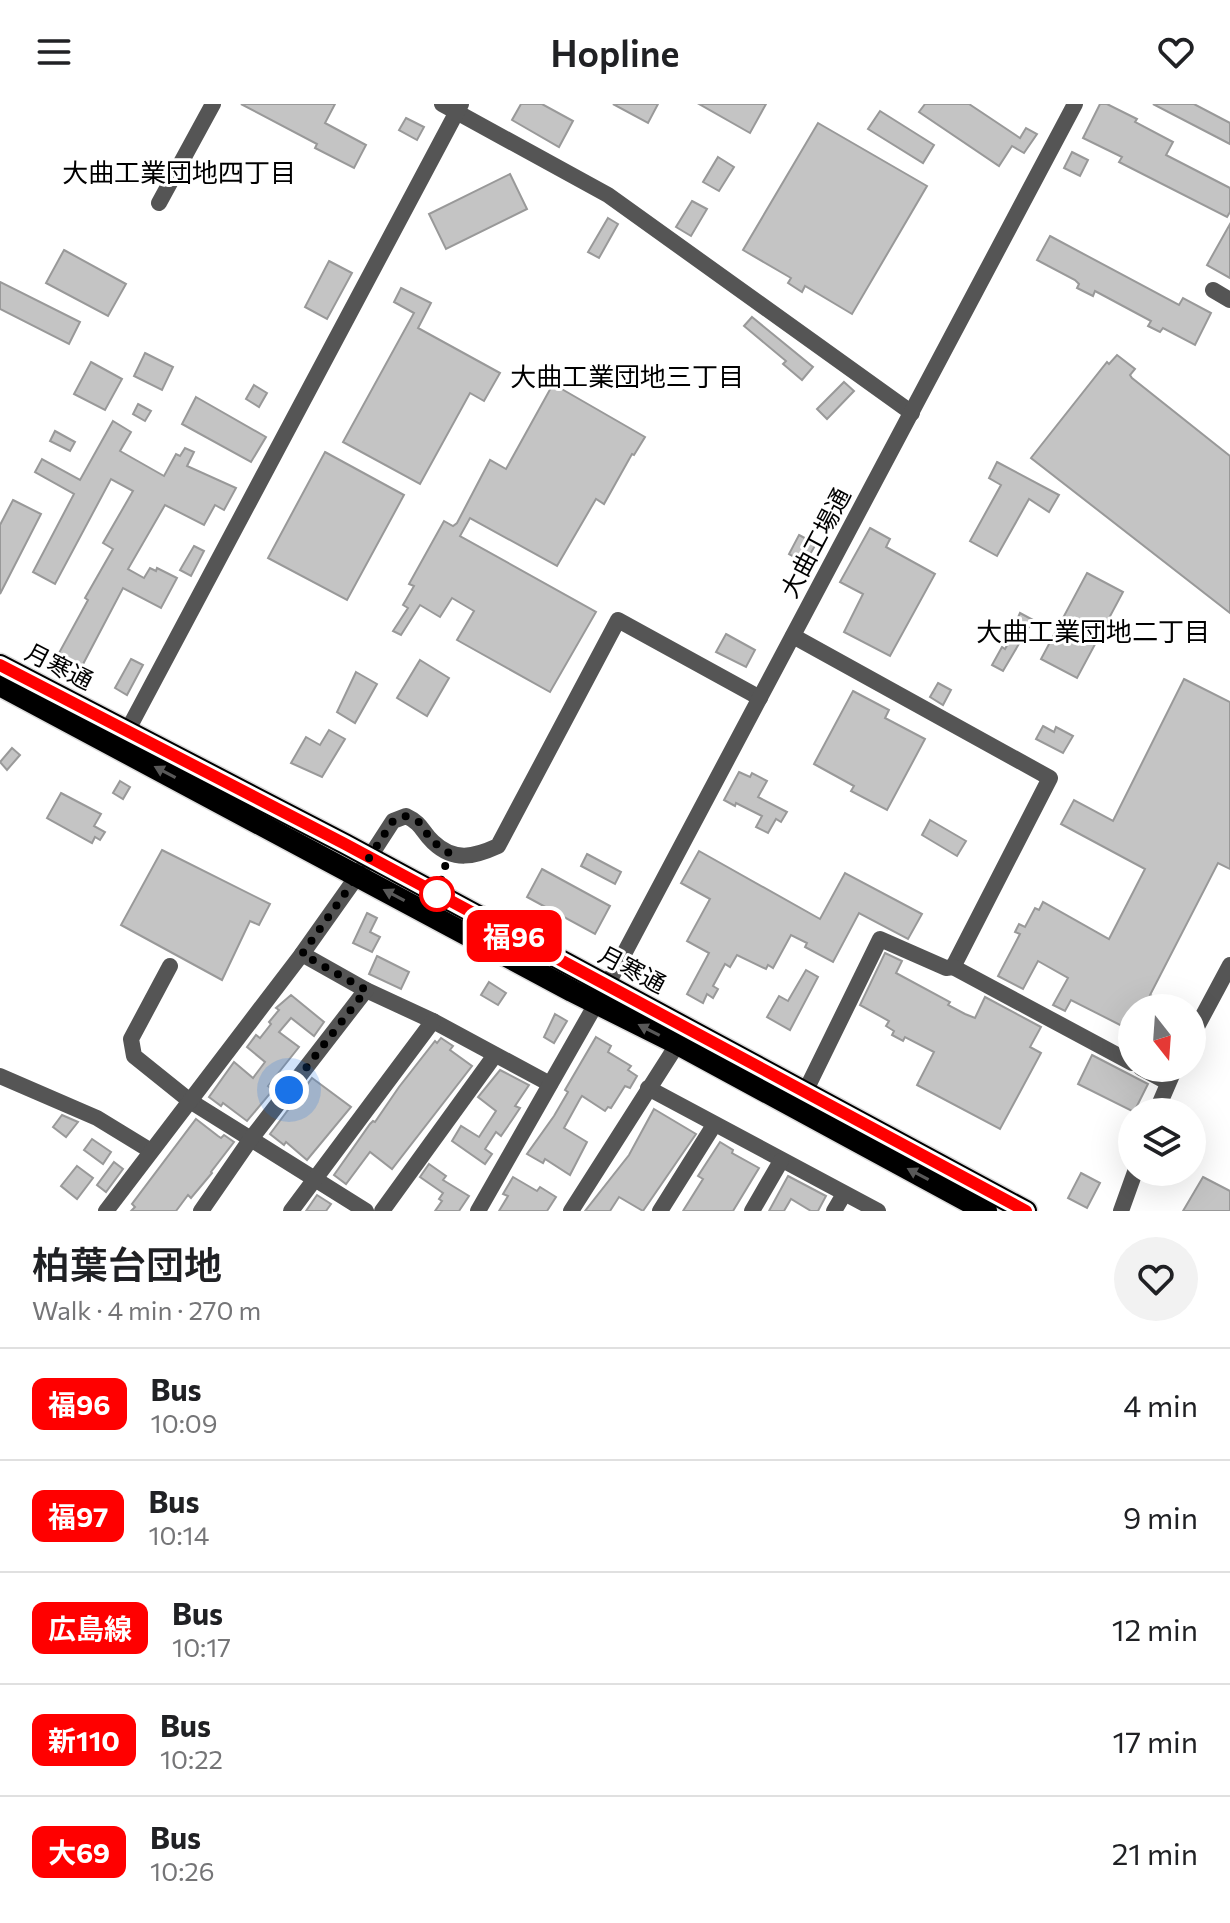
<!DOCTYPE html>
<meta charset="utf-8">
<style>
body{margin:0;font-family:Commissioner,"Noto Sans JP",sans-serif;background:#f2f2f2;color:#202124;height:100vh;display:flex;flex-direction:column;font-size:30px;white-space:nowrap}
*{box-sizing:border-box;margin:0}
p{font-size:26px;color:#757577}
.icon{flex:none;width:44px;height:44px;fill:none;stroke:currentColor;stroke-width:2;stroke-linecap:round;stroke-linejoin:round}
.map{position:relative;height:1107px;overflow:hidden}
.details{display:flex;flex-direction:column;background:#fff;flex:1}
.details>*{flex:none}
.badge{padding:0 16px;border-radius:12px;font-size:28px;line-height:52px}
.needle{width:52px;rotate:163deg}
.tools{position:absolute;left:1118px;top:890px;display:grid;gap:16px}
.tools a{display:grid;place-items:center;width:88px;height:88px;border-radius:50%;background:#fff;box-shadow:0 8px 32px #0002;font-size:40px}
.you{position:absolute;width:40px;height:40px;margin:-20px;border:6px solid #fff;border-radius:50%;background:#1a73e8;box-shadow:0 0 0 12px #1a73e833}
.map>.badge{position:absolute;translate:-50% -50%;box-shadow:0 0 0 4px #fff}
.round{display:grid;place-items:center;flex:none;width:84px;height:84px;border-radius:42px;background:#f2f2f2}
.headline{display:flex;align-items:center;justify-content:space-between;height:136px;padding:0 32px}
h1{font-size:38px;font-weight:600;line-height:60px}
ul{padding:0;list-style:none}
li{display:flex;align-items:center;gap:24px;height:112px;padding:0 32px;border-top:2px solid #e0e0e0}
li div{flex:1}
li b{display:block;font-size:30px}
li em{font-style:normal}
li .badge{min-width:88px;font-weight:700;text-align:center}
header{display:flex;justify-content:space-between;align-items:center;height:104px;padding:0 32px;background:#fff;font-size:36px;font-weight:600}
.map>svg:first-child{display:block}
</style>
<header><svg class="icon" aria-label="menu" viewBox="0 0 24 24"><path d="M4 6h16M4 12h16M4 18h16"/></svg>Hopline<svg class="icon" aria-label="heart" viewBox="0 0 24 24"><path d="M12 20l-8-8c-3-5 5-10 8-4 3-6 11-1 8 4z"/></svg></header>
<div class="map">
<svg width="1230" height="1107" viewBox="0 0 1230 1107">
<rect width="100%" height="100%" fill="#fff"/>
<g fill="#c4c4c4" stroke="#999" stroke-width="2">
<path d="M 241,0 L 335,0 L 325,19 L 366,41 L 354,64 L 315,44 L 317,40 Z"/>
<path d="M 521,0 L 542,0 L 573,17 L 559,43 L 512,16 Z"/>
<path d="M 613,0 L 658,0 L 648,19 Z"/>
<path d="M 699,0 L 766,0 L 750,29 Z"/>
<path d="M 925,0 L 969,0 L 1020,34 L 1026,24 L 1037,30 L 1024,49 L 1012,42 L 999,62 L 919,8 Z"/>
<path d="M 1100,0 L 1107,0 L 1137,15 L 1135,18 L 1173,38 L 1166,51 L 1230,84 L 1230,108 L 1227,113 L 1119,58 L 1122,53 L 1083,34 Z"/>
<path d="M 1153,0 L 1194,0 L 1230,19 L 1230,40 Z"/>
<path d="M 880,7 L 934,41 L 923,59 L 868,25 Z"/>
<path d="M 406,14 L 424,23 L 417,36 L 399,26 Z"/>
<path d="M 818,19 L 927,82 L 852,210 L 805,182 L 802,188 L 788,179 L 791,174 L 743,146 Z"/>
<path d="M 1072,48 L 1088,56 L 1080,72 L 1064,64 Z"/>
<path d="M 718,53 L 734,63 L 719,87 L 703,78 Z"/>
<path d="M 510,70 L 527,105 L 446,145 L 429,110 Z"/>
<path d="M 692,97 L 707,105 L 691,132 L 676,123 Z"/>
<path d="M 608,114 L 618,120 L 599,154 L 588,148 Z"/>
<path d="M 1230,120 L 1230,174 L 1207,161 Z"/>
<path d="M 1050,132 L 1179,201 L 1183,194 L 1211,209 L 1195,241 L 1163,224 L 1160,228 L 1148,222 L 1151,217 L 1095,187 L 1093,192 L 1077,184 L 1079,180 L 1075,176 L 1037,156 Z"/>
<path d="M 64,146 L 126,180 L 108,212 L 46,179 Z"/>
<path d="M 329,157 L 352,169 L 327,215 L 305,203 Z"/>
<path d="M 0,178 L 80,218 L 69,240 L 0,205 Z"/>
<path d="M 401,184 L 431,199 L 418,224 L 500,269 L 484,297 L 470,289 L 420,380 L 343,338 L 414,209 L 394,198 Z"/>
<path d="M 752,213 L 813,263 L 802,276 L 783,260 L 786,257 L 744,222 Z"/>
<path d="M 145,249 L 173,263 L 162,286 L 134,272 Z"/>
<path d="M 1117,251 L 1135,265 L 1130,271 L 1132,274 L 1230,352 L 1230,509 L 1031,354 L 1107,258 L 1109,260 Z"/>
<path d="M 91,258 L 122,275 L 105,306 L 74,290 Z"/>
<path d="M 844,278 L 854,287 L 827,315 L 817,305 Z"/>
<path d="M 553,280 L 645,333 L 634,351 L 632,350 L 604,400 L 596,395 L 557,462 L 470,414 L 460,432 L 596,508 L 550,588 L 457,536 L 474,507 L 452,494 L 440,513 L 420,501 L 401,531 L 393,527 L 408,504 L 403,501 L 414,482 L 409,480 L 444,417 L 453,422 L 457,419 L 490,356 L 506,365 Z"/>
<path d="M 254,281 L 267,289 L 259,303 L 246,295 Z"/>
<path d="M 196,293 L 266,333 L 251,358 L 182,320 Z"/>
<path d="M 138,300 L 151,307 L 145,317 L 133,310 Z"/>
<path d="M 113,317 L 131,328 L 120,347 L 164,372 L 176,350 L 180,352 L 185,344 L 194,348 L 187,362 L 236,384 L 224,406 L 215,401 L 204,421 L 165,401 L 128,465 L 144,474 L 150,464 L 156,467 L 157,464 L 177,474 L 161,504 L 123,484 L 82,562 L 59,549 L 88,496 L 85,494 L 113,445 L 103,439 L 133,387 L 111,375 L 55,480 L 33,468 L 74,390 L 35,368 L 42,355 L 80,376 Z"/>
<path d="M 55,327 L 75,338 L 70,347 L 50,337 Z"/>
<path d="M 325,348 L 404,391 L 347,496 L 268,454 Z"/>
<path d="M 997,358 L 1059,391 L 1049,408 L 1029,395 L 997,452 L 970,437 L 1001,381 L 989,374 Z"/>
<path d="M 13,396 L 41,410 L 0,490 L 0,421 Z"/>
<path d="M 870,424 L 890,435 L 886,443 L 935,470 L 890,552 L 844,528 L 863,490 L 840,478 Z"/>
<path d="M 799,431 L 816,440 L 805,459 L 789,450 Z"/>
<path d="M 194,442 L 204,447 L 191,472 L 180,466 Z"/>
<path d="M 1087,469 L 1123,488 L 1077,574 L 1041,555 Z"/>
<path d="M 1020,509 L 1033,516 L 1003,567 L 992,561 L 1002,543 L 1005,545 L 1019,520 L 1016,518 Z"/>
<path d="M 726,530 L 755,546 L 746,563 L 716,548 Z"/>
<path d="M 131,555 L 143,561 L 127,591 L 115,584 Z"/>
<path d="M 420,556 L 449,574 L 427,612 L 397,594 Z"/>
<path d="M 356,568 L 377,580 L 355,619 L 337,608 Z"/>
<path d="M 1184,575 L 1230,598 L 1230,765 L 1218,759 L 1150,891 L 1177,904 L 1132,904 L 1132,927 L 1071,896 L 1065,907 L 1053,901 L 1068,874 L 1038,857 L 1023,885 L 998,872 L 1020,830 L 1015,828 L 1019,820 L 1025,823 L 1035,804 L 1039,806 L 1043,798 L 1109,835 L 1145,765 L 1061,720 L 1074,696 L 1113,717 Z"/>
<path d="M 938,579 L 951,586 L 943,601 L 930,593 Z"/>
<path d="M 853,587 L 889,606 L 885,614 L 925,635 L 887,706 L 851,687 L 854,682 L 814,660 Z"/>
<path d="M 1043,622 L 1054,628 L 1056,623 L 1073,632 L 1063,649 L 1036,635 Z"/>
<path d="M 329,626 L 345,635 L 322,673 L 291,659 L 306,633 L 320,641 Z"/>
<path d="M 12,644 L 20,651 L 7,666 L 0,658 Z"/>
<path d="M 739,668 L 750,673 L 752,669 L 767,677 L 758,693 L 787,708 L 781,718 L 776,715 L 768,729 L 756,723 L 762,712 L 736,699 L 735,702 L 724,696 Z"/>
<path d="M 120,677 L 130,683 L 123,695 L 113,689 Z"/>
<path d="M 61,689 L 101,710 L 94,722 L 105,728 L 100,736 L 95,733 L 92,739 L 47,714 Z"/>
<path d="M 930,716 L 966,737 L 957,752 L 922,731 Z"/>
<path d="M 162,746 L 270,800 L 259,821 L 250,817 L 222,876 L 121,821 Z"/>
<path d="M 699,747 L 820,815 L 845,769 L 922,810 L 908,835 L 859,809 L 833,858 L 805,843 L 807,839 L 791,831 L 773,864 L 768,861 L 766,865 L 737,851 L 730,863 L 725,860 L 713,882 L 718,885 L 713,894 L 707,890 L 703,899 L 687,890 L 709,849 L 687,837 L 710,795 L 681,779 Z"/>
<path d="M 587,750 L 621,768 L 615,780 L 581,762 Z"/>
<path d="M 542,765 L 610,802 L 595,830 L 527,793 Z"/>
<path d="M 367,809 L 377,814 L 370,828 L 380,833 L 372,848 L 353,839 Z"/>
<path d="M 885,849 L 902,857 L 896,869 L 950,898 L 948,901 L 965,910 L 975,914 L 985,893 L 1041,923 L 1030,943 L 1041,949 L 1000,1025 L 917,981 L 934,948 L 905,933 L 903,937 L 892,931 L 894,927 L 886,922 L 889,917 L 860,901 Z"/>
<path d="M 377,852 L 409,868 L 401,885 L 369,870 Z"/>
<path d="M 806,866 L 818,873 L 790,926 L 767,913 L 779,892 L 788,897 Z"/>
<path d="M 489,878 L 506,889 L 498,901 L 481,891 Z"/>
<path d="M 291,891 L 324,918 L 314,932 L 291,914 L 279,928 L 299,943 L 268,982 L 273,986 L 247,1017 L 223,999 L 221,1002 L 209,993 L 234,958 L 253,974 L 265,958 L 247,943 L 256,931 L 260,934 L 271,920 L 269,918 L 279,906 L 276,904 Z"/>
<path d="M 555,910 L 567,917 L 554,939 L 544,933 Z"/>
<path d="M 596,933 L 611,942 L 608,948 L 631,962 L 628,966 L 637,972 L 630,984 L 625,982 L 611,1004 L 608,1003 L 605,1007 L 582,992 L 580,995 L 564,1024 L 587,1038 L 570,1071 L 545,1055 L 543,1059 L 527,1050 L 554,1012 L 568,988 L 565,986 Z"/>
<path d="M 441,934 L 453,942 L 450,946 L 472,962 L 392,1065 L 370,1048 L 346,1080 L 334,1071 L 370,1020 L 373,1017 L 375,1018 L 399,983 L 435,937 L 437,939 Z"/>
<path d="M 1092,951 L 1148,980 L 1134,1008 L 1078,980 Z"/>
<path d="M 500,966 L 529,981 L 515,1002 L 520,1004 L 512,1016 L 501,1032 L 496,1028 L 485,1045 L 492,1050 L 485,1060 L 452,1037 L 461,1022 L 479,1033 L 496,1007 L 478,993 Z"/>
<path d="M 312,974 L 351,1003 L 307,1056 L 286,1038 L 284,1041 L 270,1030 Z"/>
<path d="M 654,1005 L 696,1030 L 687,1043 L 643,1107 L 619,1093 L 610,1107 L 585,1107 L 629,1051 Z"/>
<path d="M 62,1011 L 78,1018 L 66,1033 L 53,1023 Z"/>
<path d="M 196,1015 L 218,1032 L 221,1034 L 224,1031 L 234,1038 L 211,1068 L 212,1069 L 191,1094 L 188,1091 L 176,1107 L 131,1107 L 135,1103 L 132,1100 Z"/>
<path d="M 92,1035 L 111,1048 L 103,1060 L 84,1046 Z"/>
<path d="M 720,1038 L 733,1046 L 732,1049 L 759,1064 L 733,1107 L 683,1107 L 703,1075 L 698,1072 Z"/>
<path d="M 114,1058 L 123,1065 L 106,1088 L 97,1081 Z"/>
<path d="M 429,1060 L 446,1072 L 443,1076 L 469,1092 L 459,1107 L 435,1107 L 442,1097 L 439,1095 L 443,1089 L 420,1073 Z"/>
<path d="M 77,1062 L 93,1074 L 77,1095 L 61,1082 Z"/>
<path d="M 1081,1069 L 1100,1079 L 1087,1104 L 1068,1094 Z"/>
<path d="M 788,1072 L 826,1092 L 818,1107 L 811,1107 L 791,1095 L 784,1107 L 769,1107 Z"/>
<path d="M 513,1073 L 537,1087 L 540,1083 L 556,1093 L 547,1107 L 499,1107 L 508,1092 L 503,1090 Z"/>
<path d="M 1203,1073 L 1230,1087 L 1230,1107 L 1183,1107 Z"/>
<path d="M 317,1091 L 331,1100 L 326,1107 L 306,1107 Z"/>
</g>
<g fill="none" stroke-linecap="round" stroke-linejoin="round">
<g stroke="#dbdbdb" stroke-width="25">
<g id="highway">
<path d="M 0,561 L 345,740 L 1026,1107"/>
<path d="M 0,581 L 572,887 L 678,940 L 986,1107"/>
</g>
</g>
<g stroke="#555" stroke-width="16">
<path d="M 442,0 L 608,91 L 912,309"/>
<path d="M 159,99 L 213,0"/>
<path d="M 1213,186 L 1230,196"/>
<path d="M 793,532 L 1050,674 L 953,863 L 1132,959"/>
<path d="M 123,635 L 461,0"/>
<path d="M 302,850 L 366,886 L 433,917 L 550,980"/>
<path d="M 170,862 L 131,935 L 134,952 L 190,997 L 366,1107"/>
<path d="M 1192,932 L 1230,861"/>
<path d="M 1141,964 L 1167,978"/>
<path d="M 0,972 L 97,1014 L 151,1047"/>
<path d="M 648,984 L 878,1107"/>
<path d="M 805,988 L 880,835 L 946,864 L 953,863"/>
<path d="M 1156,1008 L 1175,964"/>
<path d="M 106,1107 L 302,850 L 358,771 L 393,717 L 406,712 C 423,720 421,727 433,738 C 454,758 474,753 498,742 L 618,516 L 760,594"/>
<path d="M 201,1107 L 250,1036 L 366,886"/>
<path d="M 291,1107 L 433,917"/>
<path d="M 382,1107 L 495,951"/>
<path d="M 478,1107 L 617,863 L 1075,0"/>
<path d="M 571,1107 L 682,933"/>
<path d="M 660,1107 L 714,1021"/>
<path d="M 752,1107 L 781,1057"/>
<path d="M 834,1107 L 844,1090"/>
<path d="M 1121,1107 L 1135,1068"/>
</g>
<use href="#highway" stroke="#000" stroke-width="22"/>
</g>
<defs><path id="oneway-solid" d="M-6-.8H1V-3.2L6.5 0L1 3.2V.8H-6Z" transform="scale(2)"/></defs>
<g fill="#595959">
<use href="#oneway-solid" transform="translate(165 668) rotate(-152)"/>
<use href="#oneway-solid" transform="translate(394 791) rotate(-152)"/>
<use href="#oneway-solid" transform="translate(649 926) rotate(-153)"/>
<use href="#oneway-solid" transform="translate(918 1070) rotate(-152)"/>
</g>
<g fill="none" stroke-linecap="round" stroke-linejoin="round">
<g stroke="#fff" stroke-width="18">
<path id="line" d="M 0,561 L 345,740 L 1026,1107"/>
</g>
<use href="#line" stroke="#f00" stroke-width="12"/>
<path stroke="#000" stroke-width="8" stroke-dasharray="0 14.4" d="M 289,986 L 366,886 L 302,850 L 358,771 L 393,717 L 406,712 L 419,718 L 432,737 L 449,749 L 437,790"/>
</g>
<circle fill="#fff" stroke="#f00" stroke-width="4" cx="437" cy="790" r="16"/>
<g text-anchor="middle" stroke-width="6" stroke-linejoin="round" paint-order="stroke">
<g font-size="24" fill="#000" stroke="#fff">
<text transform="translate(816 439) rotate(-62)" y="8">大曲工場通</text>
<text transform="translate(59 563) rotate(27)" y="8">月寒通</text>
<text transform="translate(632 866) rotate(28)" y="8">月寒通</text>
</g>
<g font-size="26" fill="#000" stroke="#fff">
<text x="179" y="78">大曲工業団地四丁目</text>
<text x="627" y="282">大曲工業団地三丁目</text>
<text x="1093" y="537">大曲工業団地二丁目</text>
</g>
</g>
</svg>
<div class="tools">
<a><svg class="needle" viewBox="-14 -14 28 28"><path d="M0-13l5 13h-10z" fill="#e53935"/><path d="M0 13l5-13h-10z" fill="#757577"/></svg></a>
<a><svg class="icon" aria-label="layers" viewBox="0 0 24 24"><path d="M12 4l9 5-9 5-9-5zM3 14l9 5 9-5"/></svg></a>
</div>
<div class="you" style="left:289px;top:986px"></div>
<b class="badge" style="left:514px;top:832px;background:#f00;color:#fff">福96</b>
</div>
<section class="details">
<div class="headline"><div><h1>柏葉台団地</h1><p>Walk · 4 min · 270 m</p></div><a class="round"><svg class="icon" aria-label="heart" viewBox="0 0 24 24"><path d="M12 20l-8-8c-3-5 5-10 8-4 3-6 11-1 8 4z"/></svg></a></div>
<ul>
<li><span class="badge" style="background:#f00;color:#fff">福96</span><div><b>Bus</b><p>10:09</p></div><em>4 min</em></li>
<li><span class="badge" style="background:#f00;color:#fff">福97</span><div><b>Bus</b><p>10:14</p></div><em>9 min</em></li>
<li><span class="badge" style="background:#f00;color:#fff">広島線</span><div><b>Bus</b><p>10:17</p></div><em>12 min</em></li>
<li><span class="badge" style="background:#f00;color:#fff">新110</span><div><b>Bus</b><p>10:22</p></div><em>17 min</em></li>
<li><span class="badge" style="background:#f00;color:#fff">大69</span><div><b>Bus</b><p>10:26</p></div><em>21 min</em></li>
</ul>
</section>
